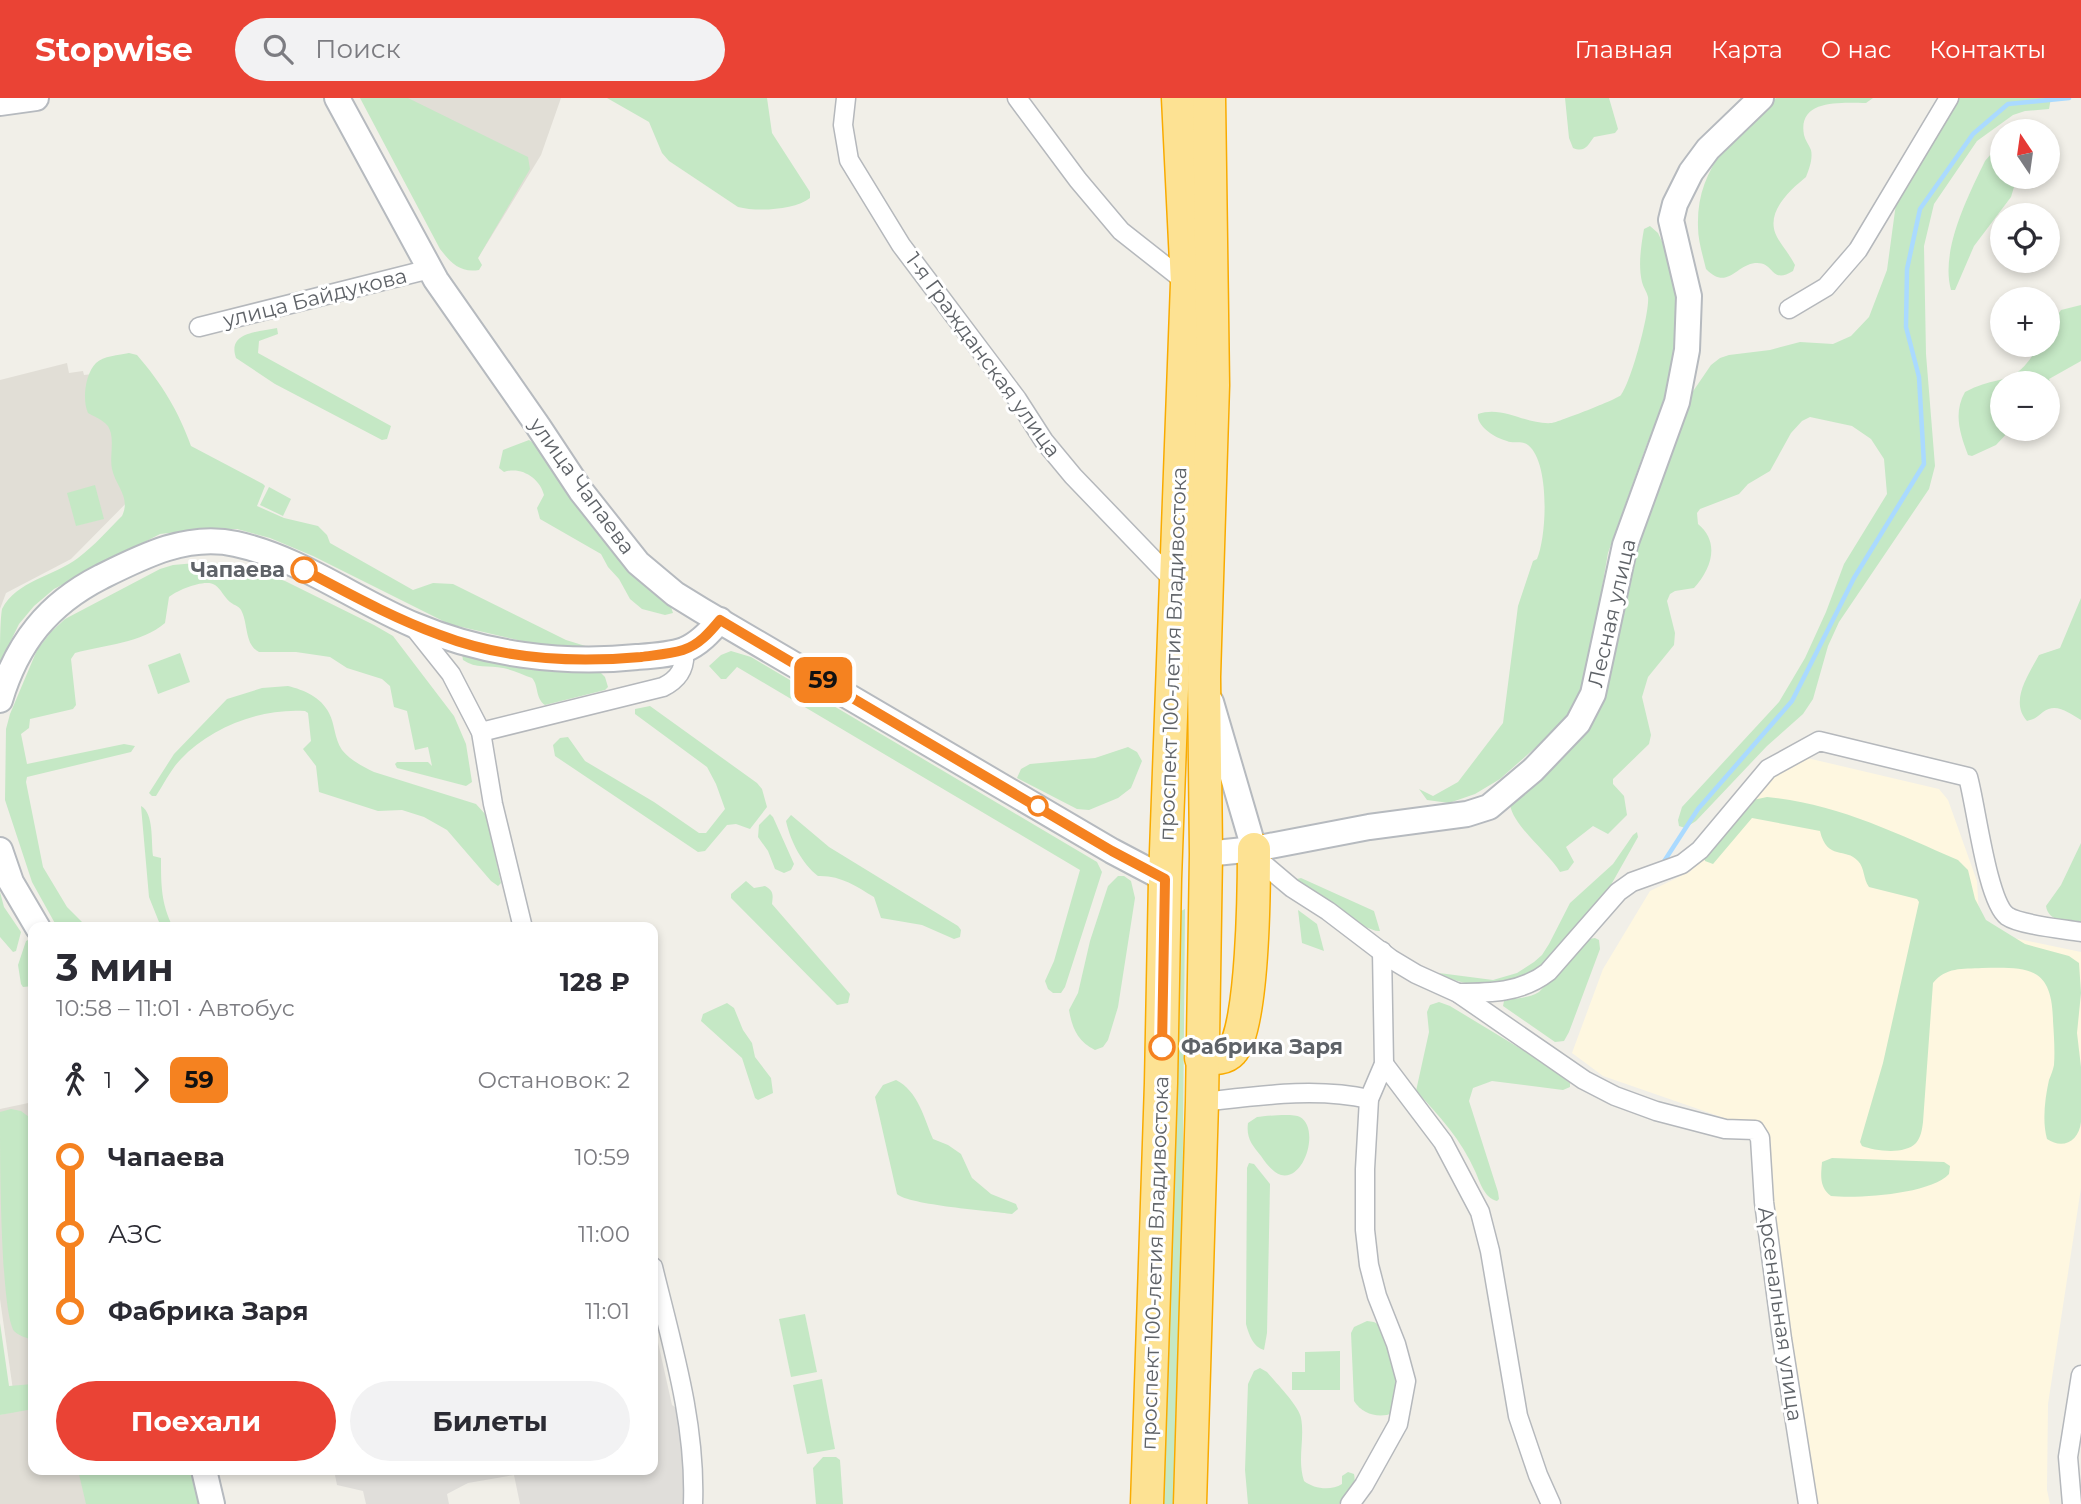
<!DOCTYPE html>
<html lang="ru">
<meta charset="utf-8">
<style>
body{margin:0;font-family:Montserrat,sans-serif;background:#f2f2f3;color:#2b2b33;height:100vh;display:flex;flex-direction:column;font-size:26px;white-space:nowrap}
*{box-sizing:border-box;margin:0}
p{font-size:23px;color:#7c7c81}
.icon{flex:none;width:38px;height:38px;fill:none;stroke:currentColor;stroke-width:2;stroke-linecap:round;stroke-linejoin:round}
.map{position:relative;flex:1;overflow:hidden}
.side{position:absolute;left:28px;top:824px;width:630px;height:553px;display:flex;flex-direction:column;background:#fff;border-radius:14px;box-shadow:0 4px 10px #0003}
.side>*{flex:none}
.badge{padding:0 14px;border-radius:10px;font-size:24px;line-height:46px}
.needle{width:46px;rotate:347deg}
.tools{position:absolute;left:1990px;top:21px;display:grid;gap:14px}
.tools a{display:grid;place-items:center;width:70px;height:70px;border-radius:50%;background:#fff;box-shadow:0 4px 10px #0003;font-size:35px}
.map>.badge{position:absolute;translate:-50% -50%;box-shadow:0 0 0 4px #fff}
.legs{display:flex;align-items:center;gap:10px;height:77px;padding:0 28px;font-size:23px}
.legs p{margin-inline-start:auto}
.summary{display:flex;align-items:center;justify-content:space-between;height:119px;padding:0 28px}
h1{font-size:38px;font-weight:700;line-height:52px}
.primary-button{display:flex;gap:14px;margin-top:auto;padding:14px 28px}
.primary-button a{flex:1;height:80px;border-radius:42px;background:#ea4335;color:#fff;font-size:28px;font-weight:700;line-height:80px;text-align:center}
.primary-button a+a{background:#f2f2f3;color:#2b2b33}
ul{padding:0 28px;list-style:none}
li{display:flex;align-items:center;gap:24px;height:77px;font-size:26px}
li i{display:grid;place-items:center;width:10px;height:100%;margin:0 9px;background:currentColor}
li i::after{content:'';width:18px;height:18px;margin:-9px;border:5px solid;border-radius:50%;background:#fff}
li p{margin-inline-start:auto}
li:first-child i{background:linear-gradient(#0000 50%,currentColor 0)}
li:last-child i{background:linear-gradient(currentColor 50%,#0000 0)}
header{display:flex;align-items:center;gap:42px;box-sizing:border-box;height:98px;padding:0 35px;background:#ea4335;color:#fff}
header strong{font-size:33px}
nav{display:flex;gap:38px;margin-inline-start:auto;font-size:24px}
.search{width:490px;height:63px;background:#f2f2f3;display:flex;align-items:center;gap:18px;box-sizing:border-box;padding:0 24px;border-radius:38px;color:#7c7c81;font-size:26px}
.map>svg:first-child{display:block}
</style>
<header>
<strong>Stopwise</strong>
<div class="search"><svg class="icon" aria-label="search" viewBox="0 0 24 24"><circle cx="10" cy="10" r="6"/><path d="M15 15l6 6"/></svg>Поиск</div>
<nav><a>Главная</a><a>Карта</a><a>О нас</a><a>Контакты</a></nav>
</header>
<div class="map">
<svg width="2081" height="1406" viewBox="0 0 2081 1406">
<rect width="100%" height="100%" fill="#f1efe8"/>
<path fill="#fef7e0" d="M 1807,660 L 1939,691 L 1948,702 L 1977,783 L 1980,833 L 2081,854 L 2081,1090 L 2048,1306 L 2047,1392 L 2050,1406 L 1818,1406 L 1756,1031 L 1603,978 L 1572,955 L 1603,871 L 1650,793 L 1691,773 L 1756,685 Z"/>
<path fill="#e0deda" d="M 653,1222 L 672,1307 L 685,1316 L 694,1406 L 520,1406 L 514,1377 L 468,1385 L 447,1396 L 449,1406 L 366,1406 L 363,1393 L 337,1387 L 334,1372 L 653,1372 Z"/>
<g fill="#e1ded6">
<path d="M 366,0 L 561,0 L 541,57 L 478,160 L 450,154 Z"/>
<path d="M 67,265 L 69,275 L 83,273 L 84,277 L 93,276 L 148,383 L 71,461 L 6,495 L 0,511 L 0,282 Z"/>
<path d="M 33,1004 L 33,1372 L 180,1372 L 187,1406 L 0,1406 L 0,1317 L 16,1313 L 0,1201 L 0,1011 Z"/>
</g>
<g fill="#c5e8c5">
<path d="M 360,0 L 408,0 L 528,59 L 530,71 L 478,160 L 482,167 L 479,172 C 460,175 451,165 440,151 Z"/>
<path d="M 607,0 L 767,0 L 772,35 L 810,94 L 810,100 C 795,112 757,114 738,109 L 669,63 L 662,55 L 649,24 Z"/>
<path d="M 1565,0 L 1609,0 L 1618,31 L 1615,35 L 1594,39 C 1588,47 1585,55 1573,50 L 1569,40 Z"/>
<path d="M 1776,0 L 1873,0 L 1866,5 C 1844,5 1797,0 1804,37 C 1805,42 1809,47 1811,52 C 1813,61 1809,71 1806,79 C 1790,92 1764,115 1777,139 C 1782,148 1790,157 1795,167 L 1793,173 C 1770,187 1775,163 1755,165 C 1736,167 1727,193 1706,171 C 1703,158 1698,143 1698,129 C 1696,69 1735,36 1776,0 Z"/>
<path d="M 1953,0 L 2051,0 L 2049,11 L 2025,13 L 2013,17 L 1977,43 L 1934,106 L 1924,148 L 1926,256 L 1935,368 L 1929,391 L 1839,524 L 1828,548 L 1813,601 L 1803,616 L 1767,648 L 1696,723 L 1685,730 L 1679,728 L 1678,722 L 1682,709 L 1779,604 L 1805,560 L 1826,514 L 1844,466 L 1887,396 L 1884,361 L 1871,341 L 1852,328 L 1810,319 L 1802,323 L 1791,335 L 1770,373 L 1748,386 L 1739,396 L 1700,411 L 1697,415 L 1698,426 C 1720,444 1712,470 1694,490 L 1675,493 L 1670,496 L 1667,503 L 1675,535 L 1674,547 L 1648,579 L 1642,599 L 1651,637 L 1649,646 L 1613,681 L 1613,686 L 1624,698 L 1627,717 L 1608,736 L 1593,728 L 1566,749 L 1574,764 L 1568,772 L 1560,774 C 1548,754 1514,729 1510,707 L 1569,651 L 1685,305 L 1711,267 L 1720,260 L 1729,257 L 1770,252 L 1800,244 L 1833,246 L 1851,238 L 1869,219 L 1887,172 L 1897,98 Z"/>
<path d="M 2002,51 L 2002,79 L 2017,79 L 2011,99 L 1974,148 L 1955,192 L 1951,192 C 1940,153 1968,98 1985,63 L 1991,56 Z"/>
<path d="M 1650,128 L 1658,135 L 1676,174 L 1679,204 L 1678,252 L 1671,291 L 1647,346 L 1608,455 L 1597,518 L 1576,610 L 1563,625 L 1500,681 L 1475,696 L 1449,705 L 1427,702 L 1419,691 L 1433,698 L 1458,684 L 1503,625 L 1518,508 L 1533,463 L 1537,461 C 1547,438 1550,364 1528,347 C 1522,342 1513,346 1507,343 C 1495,340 1476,328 1478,316 C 1503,307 1526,327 1552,325 C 1558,324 1618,301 1621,297 C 1631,285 1650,214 1648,199 C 1647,194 1643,189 1642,184 C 1638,167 1641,148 1644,131 Z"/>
<path d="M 2081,207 L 2081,263 L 2049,281 L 2056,300 L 2054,305 L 2048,309 L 2048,285 L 2002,285 L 2002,331 L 2011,331 L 1996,347 L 1972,358 L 1968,357 C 1960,336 1953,315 1965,294 C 2003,274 2013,292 2039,247 L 2048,247 L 2048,230 L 2061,212 Z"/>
<path d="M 277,230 L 278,236 L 259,243 L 258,255 L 391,328 L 387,341 L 382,342 L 275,286 L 236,260 C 227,234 258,234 277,230 Z"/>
<path d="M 129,255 L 137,257 C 162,286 178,312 191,348 L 263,386 L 265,388 L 257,408 L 284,420 L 318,428 L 327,437 L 330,445 L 413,492 L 433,485 L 453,486 L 566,542 L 592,550 L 548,549 L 449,526 L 313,458 L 270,440 L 237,431 L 204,431 L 160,436 L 54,491 L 34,508 L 19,526 L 0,565 C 0,552 0,522 2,511 C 16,483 54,478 78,460 C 94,448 108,432 122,418 C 131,399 116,389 112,371 C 109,358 116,338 107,327 C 103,322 93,318 88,315 C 82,302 85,276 96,265 C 103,258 119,257 129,255 Z"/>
<path d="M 529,342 L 539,349 L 670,506 L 673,515 L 665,517 L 642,511 L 630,501 L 619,481 L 608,469 L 601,456 L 540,421 L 537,410 L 544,397 C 540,380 521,368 504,374 L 499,370 L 503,352 Z"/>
<path d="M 95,387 L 104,421 L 76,428 L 67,395 Z"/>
<path d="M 269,389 L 291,401 L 283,418 L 260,407 Z"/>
<path d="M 207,464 L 241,468 L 285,483 L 374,527 L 393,538 L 454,618 L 466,646 L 472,684 L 466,688 L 397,670 L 395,666 L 397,664 L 428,664 L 432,668 L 428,649 L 415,652 L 407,613 L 394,609 L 390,588 L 382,581 L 347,570 L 330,559 L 296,554 L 259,554 C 245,547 248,527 242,514 C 240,508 235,508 230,504 C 224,499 221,491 215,487 C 206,480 177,492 169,499 L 165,525 C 142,545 104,547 75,555 L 71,561 L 76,607 L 73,611 L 30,621 L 29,630 L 21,636 L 27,666 L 124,646 L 135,648 L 131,654 L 27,679 L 26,684 L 43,769 L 67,809 L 87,829 L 57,829 L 32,784 L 5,702 L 6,631 L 10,616 L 37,552 L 51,534 L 65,521 L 160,471 L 173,467 Z"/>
<path d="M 2081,500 L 2081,622 C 2069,615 2056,604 2043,614 C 2037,619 2035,621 2027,623 C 2009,603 2029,576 2039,557 L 2060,550 Z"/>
<path d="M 731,553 L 751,559 L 1097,764 L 1102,774 L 1065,889 L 1061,895 L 1053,895 L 1048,891 L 1045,883 L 1054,863 L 1080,772 L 737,569 L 726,581 L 721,581 L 709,568 L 721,557 Z"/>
<path d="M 180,555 L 190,584 L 158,596 L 148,567 Z"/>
<path d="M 462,556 L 545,571 L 601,575 L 605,579 L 608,589 L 605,592 L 545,607 C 535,600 539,588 532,580 C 523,577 513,572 503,570 C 489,567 476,571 463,562 Z"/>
<path d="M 288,588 C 304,592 321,599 329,615 C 335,626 334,640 342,652 C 350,662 362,668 374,674 L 476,706 L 486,717 L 501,785 L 498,788 L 491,783 L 447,732 L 424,719 L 402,712 L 378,713 L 319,694 L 316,668 L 303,651 L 311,643 L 308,615 L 305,613 C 261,610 211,629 181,661 C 171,671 164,686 156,698 L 152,698 L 149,695 L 174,656 L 227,601 L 262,590 Z"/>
<path d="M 650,608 L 757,685 L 762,691 L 767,709 L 750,731 L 736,726 L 727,727 L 705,753 L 698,754 L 555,658 L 553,647 L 560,640 L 568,639 L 585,663 L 654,704 L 699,735 L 706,735 L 725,711 L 716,686 L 707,669 L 635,616 L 635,611 Z"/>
<path d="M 1128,649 L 1137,654 L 1142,663 L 1131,690 L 1118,700 L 1089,712 L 1077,711 L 1017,680 L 1021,671 L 1030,666 L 1095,660 Z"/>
<path d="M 1767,699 C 1835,705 1896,735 1958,762 L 1968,772 L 1975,801 L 1986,822 L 2025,846 L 2069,858 L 2079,865 L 2081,895 L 2077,935 L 2081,969 L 2081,1024 C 2079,1043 2063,1052 2047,1041 C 2042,1023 2045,1000 2049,982 C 2051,977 2053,972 2054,967 C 2055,953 2054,938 2053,923 C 2052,869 2030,869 1982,870 C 1962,871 1946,869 1933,885 L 1923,1024 C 1922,1032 1921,1039 1916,1045 C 1905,1057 1875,1053 1862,1048 L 1860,1044 L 1883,965 L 1919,804 L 1917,801 L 1869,789 C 1863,781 1865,770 1858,763 C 1846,749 1827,763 1820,733 L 1752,720 L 1713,766 L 1705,763 L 1704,759 L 1753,702 Z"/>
<path d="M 141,708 C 154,715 151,743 153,758 L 161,760 C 161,786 161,806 173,829 L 161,829 L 149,799 Z"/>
<path d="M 770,716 L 773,719 L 794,766 L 791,772 L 784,775 L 775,771 L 768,753 L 758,739 L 759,727 Z"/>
<path d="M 791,717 L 829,749 L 958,828 L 961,832 L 960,839 L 954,841 L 922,827 L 881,820 L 874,799 C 856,788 840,777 818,778 C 802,766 790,742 786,723 Z"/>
<path d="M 1637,734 L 1638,739 L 1607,794 L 1541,869 C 1514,892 1470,893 1439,875 L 1493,882 L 1517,875 L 1534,864 L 1542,857 L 1549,846 L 1570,805 L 1613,766 L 1633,737 Z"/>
<path d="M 2081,745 L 2081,825 C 2068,823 2048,824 2046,808 L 2061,787 Z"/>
<path d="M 1118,778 L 1124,778 L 1131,783 L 1135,800 L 1118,909 L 1108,942 L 1103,949 L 1095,952 C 1078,944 1072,930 1069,912 L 1078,895 L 1090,843 L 1108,788 Z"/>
<path d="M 1301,780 L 1374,813 L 1380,833 C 1366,835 1311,794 1296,784 L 1297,781 Z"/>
<path d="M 746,783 L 754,790 L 765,788 C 774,793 773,797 772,806 L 850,896 L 848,905 L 837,907 L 731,800 L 731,796 Z"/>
<path d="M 0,794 L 4,809 L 21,834 L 16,853 L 13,854 L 0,839 Z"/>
<path d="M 1185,811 L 1182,1159 L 1175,1406 L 1161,1406 L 1181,813 Z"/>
<path d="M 1298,812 L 1317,826 L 1324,853 L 1302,845 Z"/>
<path d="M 1595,840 L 1599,842 L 1600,851 L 1569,934 L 1564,943 L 1555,944 L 1503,908 L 1504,903 C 1516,899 1528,901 1539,894 L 1589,841 Z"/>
<path d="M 30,841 L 33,844 L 33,888 L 23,889 L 21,886 L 18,867 L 26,843 Z"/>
<path d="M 1439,904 L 1450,908 L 1541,963 L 1570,985 L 1570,989 L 1563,992 L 1492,983 L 1473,990 L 1469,1003 L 1498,1094 L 1499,1101 L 1497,1103 C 1484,1100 1480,1084 1475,1073 C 1462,1043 1439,1017 1416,993 L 1429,934 L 1427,914 L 1430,907 Z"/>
<path d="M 727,905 L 734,910 L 743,932 L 752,945 L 755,959 L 771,980 L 773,995 L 758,1002 L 755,1000 L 742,960 L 701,923 L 703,916 Z"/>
<path d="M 896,982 C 918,993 924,1020 933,1041 L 948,1047 L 961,1056 L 972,1080 L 991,1096 L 1016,1106 L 1018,1111 L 1012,1116 C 991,1113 909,1107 897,1096 L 875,999 L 883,987 Z"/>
<path d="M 11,1011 L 21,1013 L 33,1022 L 33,1242 C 27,1240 19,1238 14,1233 C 0,1211 0,1050 0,1014 Z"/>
<path d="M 1257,1019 C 1265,1018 1293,1015 1300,1019 C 1320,1030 1305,1083 1281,1077 C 1272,1074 1266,1065 1261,1058 C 1252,1047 1246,1040 1248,1025 Z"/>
<path d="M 1832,1060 L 1944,1064 L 1950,1068 L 1949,1076 C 1931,1096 1858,1101 1831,1098 C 1819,1089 1821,1077 1822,1064 Z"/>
<path d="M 1249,1065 L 1254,1066 L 1270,1086 L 1267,1235 L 1264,1252 C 1253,1249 1249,1237 1246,1226 L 1247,1070 Z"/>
<path d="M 805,1216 L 817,1274 L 791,1279 L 779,1221 Z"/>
<path d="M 1367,1223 L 1374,1224 L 1384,1230 L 1402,1298 L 1393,1315 C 1379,1321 1362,1316 1354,1303 L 1351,1235 L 1354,1229 Z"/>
<path d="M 0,1225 L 9,1288 L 33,1286 L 33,1311 L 0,1317 Z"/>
<path d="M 1340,1253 L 1340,1292 L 1292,1292 L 1292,1274 L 1305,1274 L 1305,1254 Z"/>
<path d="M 1260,1270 L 1267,1274 C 1276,1285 1299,1308 1301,1320 C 1305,1341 1297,1361 1304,1383 C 1314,1391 1331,1393 1342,1386 L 1342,1378 L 1348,1374 L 1354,1376 C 1357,1390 1349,1397 1339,1406 L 1248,1406 L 1245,1372 L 1248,1286 L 1254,1273 Z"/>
<path d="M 822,1281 L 835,1351 L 807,1356 L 793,1287 Z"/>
<path d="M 823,1359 L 836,1359 L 840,1362 L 843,1406 L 816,1406 L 813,1370 Z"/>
<path d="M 78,1372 L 192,1372 L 200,1406 L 86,1406 Z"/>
</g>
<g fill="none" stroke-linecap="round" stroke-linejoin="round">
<path stroke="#aadaff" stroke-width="4.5" d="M 1663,765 L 1698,711 L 1792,603 L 1854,480 L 1924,366 L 1919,279 L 1906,229 L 1907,171 L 1920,111 L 1973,36 L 2008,6 L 2069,0"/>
<g stroke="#b5b8bc" stroke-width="21">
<g id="street">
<path d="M 846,0 L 843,27 L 849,62 L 901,147 L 1017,301 L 1044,343 L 1073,378 L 1175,484"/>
<path d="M 1017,0 L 1078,82 L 1121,133 L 1187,185"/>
<path d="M 1789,211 L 1826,189 L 1858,152 L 1949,0"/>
<path d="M 199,229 L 430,171"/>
<path d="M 412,527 L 451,576 L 481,634 L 493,706 L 523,830"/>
<path d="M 481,634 L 663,589 C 679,581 686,570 684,552"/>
<path d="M 1257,756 L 1265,770 L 1266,768 L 1292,790 L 1328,813 L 1391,861 L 1416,876 L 1458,895 L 1584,982 L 1615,998 L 1656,1013 L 1725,1031 L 1755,1032 L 1760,1040 L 1764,1104 L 1782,1241 L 1808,1406"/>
<path d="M 1458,895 C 1490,895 1521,895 1548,874 L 1618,794 L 1632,784 L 1682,766 L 1700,752 L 1768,671 L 1819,643 L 1968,679 C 1976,707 1987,803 2007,818 C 2020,827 2064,831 2081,834"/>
<path d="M 1384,966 L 1443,1044 L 1480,1114 L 1490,1153 L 1518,1318 L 1538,1377 L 1551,1406"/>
<path d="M 1202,1004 C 1257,998 1315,989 1369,1001"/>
<path d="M 653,1169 C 672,1247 696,1325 693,1406"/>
<path d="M 1350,1406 L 1364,1387 L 1398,1326 L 1406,1283 L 1396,1246 L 1377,1198 L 1369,1167 L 1365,1132 L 1365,1071 L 1369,1001 L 1384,966 L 1382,853"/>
<path d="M 2072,1406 L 2068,1359 L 2081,1277"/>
</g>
</g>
<g stroke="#b6babf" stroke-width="28">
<g id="secondary">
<path d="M 337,0 L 436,182 L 538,328 L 581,393 L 638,465 L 675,496 L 701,512 L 1112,753 L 1165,781"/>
<path d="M 0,5 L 36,0"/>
<path d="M 0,602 C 17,545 48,506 101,479 C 143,458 188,435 236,446 C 300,460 355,502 414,527 C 483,556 562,567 637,559 C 652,558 670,557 684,552 C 699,546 710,534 720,522"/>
<path d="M 1211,604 L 1254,751"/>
<path d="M 0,752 L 11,784 L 38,830"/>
<path d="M 1206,756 L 1254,751 L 1369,729 L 1467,716 L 1489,709 L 1533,672 L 1578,625 L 1593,596 L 1625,447 L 1677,304 L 1687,252 L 1689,198 L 1671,122 L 1675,106 L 1691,74 L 1708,51 L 1761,0"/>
<path d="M 204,1372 L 212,1406"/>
</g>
</g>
<g stroke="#f9ab00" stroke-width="35">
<g id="highway">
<path d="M 1201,960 C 1211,960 1224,962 1232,953 C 1253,931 1254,786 1254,751"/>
<path d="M 1147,1406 L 1161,985 L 1165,781 L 1187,185 L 1178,0"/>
<path d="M 1190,1406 L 1202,1004 L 1206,756 L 1204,579 L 1213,287 L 1209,0"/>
</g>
</g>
<use href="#street" stroke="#fff" stroke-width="18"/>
<use href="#secondary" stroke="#fff" stroke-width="24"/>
<use href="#highway" stroke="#fde293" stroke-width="32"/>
</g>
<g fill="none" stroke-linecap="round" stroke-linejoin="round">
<g stroke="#fff" stroke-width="16">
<path id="line-1" d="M 304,472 C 348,495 393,520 440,537 C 502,561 575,565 641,559 C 655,557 670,556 683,552 C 699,547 710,534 720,522 L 1112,753 L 1165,781 L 1162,949"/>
</g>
<use href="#line-1" stroke="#f58220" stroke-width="10"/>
</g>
<g fill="#fff" stroke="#f58220" stroke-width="3.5">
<circle cx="304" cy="472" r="12"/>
<circle cx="1038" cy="708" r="9"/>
<circle cx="1162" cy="949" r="12"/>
</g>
<g text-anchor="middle" stroke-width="6" stroke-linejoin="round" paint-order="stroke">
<g font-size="21" fill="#5f6368" stroke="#fff">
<text transform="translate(315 200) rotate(-14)" y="7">улица Байдукова</text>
<text transform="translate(983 257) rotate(54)" y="7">1-я Гражданская улица</text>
<text transform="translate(582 388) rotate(54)" y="7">улица Чапаева</text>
<text transform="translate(1612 515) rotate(-77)" y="7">Лесная улица</text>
<text transform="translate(1173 556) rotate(-88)" y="7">проспект 100-летия Владивостока</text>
<text transform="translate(1155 1165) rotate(-88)" y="7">проспект 100-летия Владивостока</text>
<text transform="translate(1780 1216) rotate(82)" y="7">Арсенальная улица</text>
</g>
<g font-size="21" font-weight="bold" fill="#5f6368" stroke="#fff" text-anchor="end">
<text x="285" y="479">Чапаева</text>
<text x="1181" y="956" text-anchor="start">Фабрика Заря</text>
</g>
</g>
</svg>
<div class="tools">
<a><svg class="needle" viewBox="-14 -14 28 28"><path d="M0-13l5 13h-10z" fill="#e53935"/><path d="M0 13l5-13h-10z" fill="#7c7c81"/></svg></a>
<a><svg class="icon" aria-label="locate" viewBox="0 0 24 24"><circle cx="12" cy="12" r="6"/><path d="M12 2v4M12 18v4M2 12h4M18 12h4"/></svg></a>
<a>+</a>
<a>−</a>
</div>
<b class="badge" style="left:823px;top:582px;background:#f58220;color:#111">59</b>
<section class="side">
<div class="summary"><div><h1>3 мин</h1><p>10:58 – 11:01 · Автобус</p></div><b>128 ₽</b></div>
<div class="legs"><svg class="icon" aria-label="walk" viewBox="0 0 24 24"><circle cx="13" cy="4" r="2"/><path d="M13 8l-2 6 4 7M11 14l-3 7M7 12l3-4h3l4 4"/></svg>1<svg class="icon" aria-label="forward" viewBox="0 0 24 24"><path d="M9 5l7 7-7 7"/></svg><b class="badge" style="background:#f58220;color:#111">59</b><p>Остановок: 2</p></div>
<ul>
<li><i style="color:#f58220"></i><b>Чапаева</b><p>10:59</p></li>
<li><i style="color:#f58220"></i><span>АЗС</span><p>11:00</p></li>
<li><i style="color:#f58220"></i><b>Фабрика Заря</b><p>11:01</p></li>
</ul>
<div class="primary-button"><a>Поехали</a><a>Билеты</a></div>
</section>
</div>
